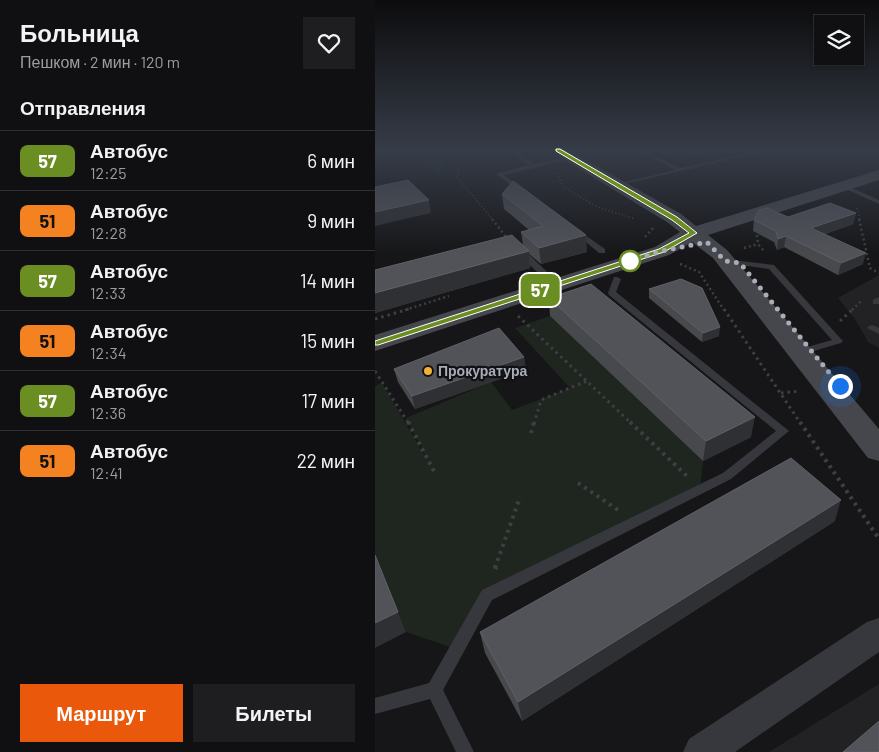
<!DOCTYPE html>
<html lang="ru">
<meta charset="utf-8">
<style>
body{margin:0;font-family:Barlow,sans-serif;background:#1e1e20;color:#f1f3f6;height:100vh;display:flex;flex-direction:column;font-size:19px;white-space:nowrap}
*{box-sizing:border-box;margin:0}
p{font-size:16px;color:#9c9d9f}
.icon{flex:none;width:28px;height:28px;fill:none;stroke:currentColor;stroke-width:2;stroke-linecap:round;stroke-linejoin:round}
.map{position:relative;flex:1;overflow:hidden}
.sheet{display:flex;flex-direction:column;background:#101012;width:375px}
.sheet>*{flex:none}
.badge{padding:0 10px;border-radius:8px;font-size:18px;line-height:32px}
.controls{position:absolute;left:439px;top:15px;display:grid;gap:10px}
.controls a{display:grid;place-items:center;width:50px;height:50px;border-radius:0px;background:#101012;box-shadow:0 1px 4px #0004,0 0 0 1px #303032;font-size:25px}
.you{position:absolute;width:25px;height:25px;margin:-12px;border:4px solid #fff;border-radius:50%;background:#1a73e8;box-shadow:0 0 0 8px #1a73e833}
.map>.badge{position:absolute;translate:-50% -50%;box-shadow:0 0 0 2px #fff}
h2{padding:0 20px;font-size:19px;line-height:45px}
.round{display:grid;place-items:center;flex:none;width:52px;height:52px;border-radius:0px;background:#1e1e20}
.head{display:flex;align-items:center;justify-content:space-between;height:85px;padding:0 20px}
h1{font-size:24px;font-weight:600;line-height:38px}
.primary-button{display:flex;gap:10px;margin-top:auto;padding:10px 20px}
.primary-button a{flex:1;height:58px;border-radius:0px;background:#ea580c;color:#fff;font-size:20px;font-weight:600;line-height:58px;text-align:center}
.primary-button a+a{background:#1e1e20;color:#f1f3f6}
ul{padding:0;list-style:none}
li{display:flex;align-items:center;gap:15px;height:60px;padding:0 20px;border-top:1px solid #303032}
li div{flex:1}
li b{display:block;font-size:19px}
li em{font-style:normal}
li .badge{min-width:55px;font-weight:700;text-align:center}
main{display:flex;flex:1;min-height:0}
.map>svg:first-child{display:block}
</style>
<main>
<section class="sheet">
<div class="head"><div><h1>Больница</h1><p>Пешком · 2 мин · 120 m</p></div><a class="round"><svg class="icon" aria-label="heart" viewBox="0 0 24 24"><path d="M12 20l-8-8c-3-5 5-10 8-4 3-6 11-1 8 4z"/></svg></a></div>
<h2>Отправления</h2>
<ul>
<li><span class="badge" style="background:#6b8e23;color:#fff">57</span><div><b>Автобус</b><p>12:25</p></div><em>6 мин</em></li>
<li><span class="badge" style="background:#f58220;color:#111">51</span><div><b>Автобус</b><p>12:28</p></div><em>9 мин</em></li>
<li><span class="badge" style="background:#6b8e23;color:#fff">57</span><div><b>Автобус</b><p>12:33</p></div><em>14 мин</em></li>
<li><span class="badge" style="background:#f58220;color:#111">51</span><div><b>Автобус</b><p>12:34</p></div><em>15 мин</em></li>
<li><span class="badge" style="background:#6b8e23;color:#fff">57</span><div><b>Автобус</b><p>12:36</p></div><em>17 мин</em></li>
<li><span class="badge" style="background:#f58220;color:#111">51</span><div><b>Автобус</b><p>12:41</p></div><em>22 мин</em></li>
</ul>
<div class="primary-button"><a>Маршрут</a><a>Билеты</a></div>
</section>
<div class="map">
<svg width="504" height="752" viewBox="0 0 504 752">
<rect width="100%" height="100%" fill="#161618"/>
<g fill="#222225">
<path d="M 504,275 L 504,348 L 493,342 L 480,319 L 463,298 Z"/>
<path d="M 504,684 L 504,752 L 394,752 Z"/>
</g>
<g fill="#1e261f">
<path d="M 31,150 L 70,150 L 73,152 L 64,175 Z"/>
<path d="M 281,150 L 352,150 L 302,160 Z"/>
<path d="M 175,316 L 328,461 L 325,489 L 112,594 L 81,649 L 31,632 L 0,555 L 0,386 L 7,383 L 54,463 L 31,418 L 116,382 L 137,410 L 195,388 L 140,328 Z"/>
</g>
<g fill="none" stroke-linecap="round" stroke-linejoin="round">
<g stroke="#3d3f44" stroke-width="2" stroke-dasharray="1 2.5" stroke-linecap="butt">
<path d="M 91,150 L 82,177 L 118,220"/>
<path d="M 94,150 L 117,164"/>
<path d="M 183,173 L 187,186 L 223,207 L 260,219"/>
<path d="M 482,208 L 485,220"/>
</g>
<g stroke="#3d3f44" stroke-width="2.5" stroke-dasharray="2 3" stroke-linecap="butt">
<path d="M 117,219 L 132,238"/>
<path d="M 484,219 L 495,268 L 504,273"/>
<path d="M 382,235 L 383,244 L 390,252"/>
<path d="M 270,237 L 279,227"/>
<path d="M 369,248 L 383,244"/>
<path d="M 305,264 L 324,272 L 349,310"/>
<path d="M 30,310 L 74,296"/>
<path d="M 477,310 L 486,301"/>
</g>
<g stroke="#3d3f44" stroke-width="3" stroke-dasharray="2.5 4" stroke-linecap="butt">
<path d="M 349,309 L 426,424"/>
<path d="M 143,316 L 257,424"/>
<path d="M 0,319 L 34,309"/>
<path d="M 465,321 L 478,309"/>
<path d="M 0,371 L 34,424"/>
<path d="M 406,393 L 425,391"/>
<path d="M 159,424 L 166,400 L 212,381"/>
</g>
<g stroke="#3d3f44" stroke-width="4" stroke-dasharray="3 4.5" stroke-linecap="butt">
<path d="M 33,422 L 61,475"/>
<path d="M 255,422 L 313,477"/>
<path d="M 425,422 L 504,539"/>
<path d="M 156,433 L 159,422"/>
<path d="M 203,483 L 243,510"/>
<path d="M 120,568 L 145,497"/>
</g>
<path stroke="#3d3f44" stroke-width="5" stroke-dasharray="4 5.5" stroke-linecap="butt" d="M 120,569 L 121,567"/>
<g fill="#37383d" fill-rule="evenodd">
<path d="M 131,150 L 136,150 L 160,164 L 197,156 L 200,158 L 129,175 L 149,190 L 150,191 L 147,193 L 121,174 L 154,165 Z"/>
<path d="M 261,150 L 267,150 L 306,168 L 387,150 L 395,150 L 241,186 L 241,184 L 300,170 Z"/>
<path d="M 466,185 L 470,185 L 504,200 L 504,204 L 466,187 Z"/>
<path d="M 199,230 L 203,230 L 230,249 L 230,253 L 224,253 L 199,232 Z"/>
<path d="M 142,249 L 148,249 L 184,283 L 184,287 L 178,287 L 142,253 Z"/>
<path d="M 348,259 L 399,265 L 466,339 L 468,341 L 466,343 L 425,355 L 422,354 L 420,352 L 422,350 L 457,340 L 394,269 L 351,263 L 347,261 Z"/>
<path d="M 239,277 L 242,277 L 246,279 L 241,292 L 414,431 L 356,479 L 117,600 L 68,690 L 99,752 L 81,752 L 55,699 L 0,714 L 0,698 L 54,683 L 107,590 L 348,473 L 401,431 L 234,295 L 233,293 Z"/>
<path d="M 504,297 L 504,304 L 498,304 L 498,300 Z"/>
<path d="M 497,325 L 504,328 L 504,334 L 492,328 L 494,326 Z"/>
</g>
<path fill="#37383d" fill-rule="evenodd" d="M 504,618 L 504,652 L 360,752 L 308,752 L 314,739 L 492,622 Z"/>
<path fill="#45474d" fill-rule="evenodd" d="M 176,150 L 193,150 L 306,214 L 321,226 L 504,170 L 504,180 L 333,235 L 352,250 L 504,429 L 504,461 L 493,458 L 338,258 L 317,242 L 294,255 L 0,351 L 0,335 L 280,247 L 305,232 L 292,222 L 178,153 Z"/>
</g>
<g fill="#47494d">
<path d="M 127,194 L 212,252 L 166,264 L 154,254 L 155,268 L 0,313 L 0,270 L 148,245 L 146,232 L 154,230 L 129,209 Z"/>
<path d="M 481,213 L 478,224 L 450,234 L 488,264 L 463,275 L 409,247 L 402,250 L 399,242 L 378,231 L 379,220 L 413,217 Z"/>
<path d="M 274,289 L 344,336 L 327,342 L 274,298 Z"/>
<path d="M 174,298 L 376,437 L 328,461 L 175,316 Z"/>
<path d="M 149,357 L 151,370 L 40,409 L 23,382 L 19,369 Z"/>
<path d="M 460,521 L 147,721 L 110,653 L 105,632 Z"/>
</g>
<g fill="#2f3033">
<path d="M 54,200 L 56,213 L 0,226 L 0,212 Z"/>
<path d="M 481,213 L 478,224 L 434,239 L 436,228 Z"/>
<path d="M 211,235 L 212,252 L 166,264 L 164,248 Z"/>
<path d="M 411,236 L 409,247 L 402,250 L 403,239 Z"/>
<path d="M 154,251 L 155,268 L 0,313 L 0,293 Z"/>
<path d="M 491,253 L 488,264 L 463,275 L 466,263 Z"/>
<path d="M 345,327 L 344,336 L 327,342 L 328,333 Z"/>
<path d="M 149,357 L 151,370 L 40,409 L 37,396 Z"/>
<path d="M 380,417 L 376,437 L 328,461 L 331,441 Z"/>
<path d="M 466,500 L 460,521 L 147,721 L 143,702 Z"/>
<path d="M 0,555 L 31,632 L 0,648 Z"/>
</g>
<g fill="#525359" stroke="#5f6168">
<path d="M 33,180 L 54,200 L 0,212 L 0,187 Z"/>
<path d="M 138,181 L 211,235 L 164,248 L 146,232 L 168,226 L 127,194 Z"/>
<path d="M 455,203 L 481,213 L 436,228 L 491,253 L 466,263 L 411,236 L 403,239 L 401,231 L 379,220 L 384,210 L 392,208 L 413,217 Z"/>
<path d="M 137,235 L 154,251 L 0,293 L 0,270 Z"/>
<path d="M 306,279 L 327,288 L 345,327 L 328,333 L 274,289 Z"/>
<path d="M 216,284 L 380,417 L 331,441 L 174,298 Z"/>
<path d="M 124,328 L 149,357 L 37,396 L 19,369 Z"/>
<path d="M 416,458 L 466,500 L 143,702 L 105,632 Z"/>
<path d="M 0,555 L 23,612 L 0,623 Z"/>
<path d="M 504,721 L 504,752 L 468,752 Z"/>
</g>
<linearGradient id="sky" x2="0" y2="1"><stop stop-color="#0c0c0d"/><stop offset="0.59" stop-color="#363c48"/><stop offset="1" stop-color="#363c48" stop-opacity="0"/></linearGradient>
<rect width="504" height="255" fill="url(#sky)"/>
<path fill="#6b8e23" stroke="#fff" d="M 181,149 L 185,149 L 302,217 L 322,233 L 289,252 L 3,345 L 0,345 L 0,341 L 284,249 L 314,233 L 297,220 L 181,151 Z"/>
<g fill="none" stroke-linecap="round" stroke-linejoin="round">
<path stroke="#a8adb8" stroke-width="5" stroke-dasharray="0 9" d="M 255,261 L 287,251 L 332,242 L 350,261 L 365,263 L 465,386"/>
</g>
<circle fill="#fff" stroke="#6b8e23" stroke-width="2.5" cx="255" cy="261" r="10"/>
<circle fill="#f2b134" stroke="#111113" stroke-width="2" cx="53" cy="371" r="5"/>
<g text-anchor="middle" stroke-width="4.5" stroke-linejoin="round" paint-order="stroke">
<g font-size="14" font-weight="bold" fill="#a8adb8" stroke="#111113" text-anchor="start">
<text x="63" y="376">Прокуратура</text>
</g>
</g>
</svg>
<div class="controls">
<a><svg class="icon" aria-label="layers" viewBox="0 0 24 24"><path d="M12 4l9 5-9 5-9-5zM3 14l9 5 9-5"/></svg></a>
</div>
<div class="you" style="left:465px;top:386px"></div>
<b class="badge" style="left:165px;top:290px;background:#6b8e23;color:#fff">57</b>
</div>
</main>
